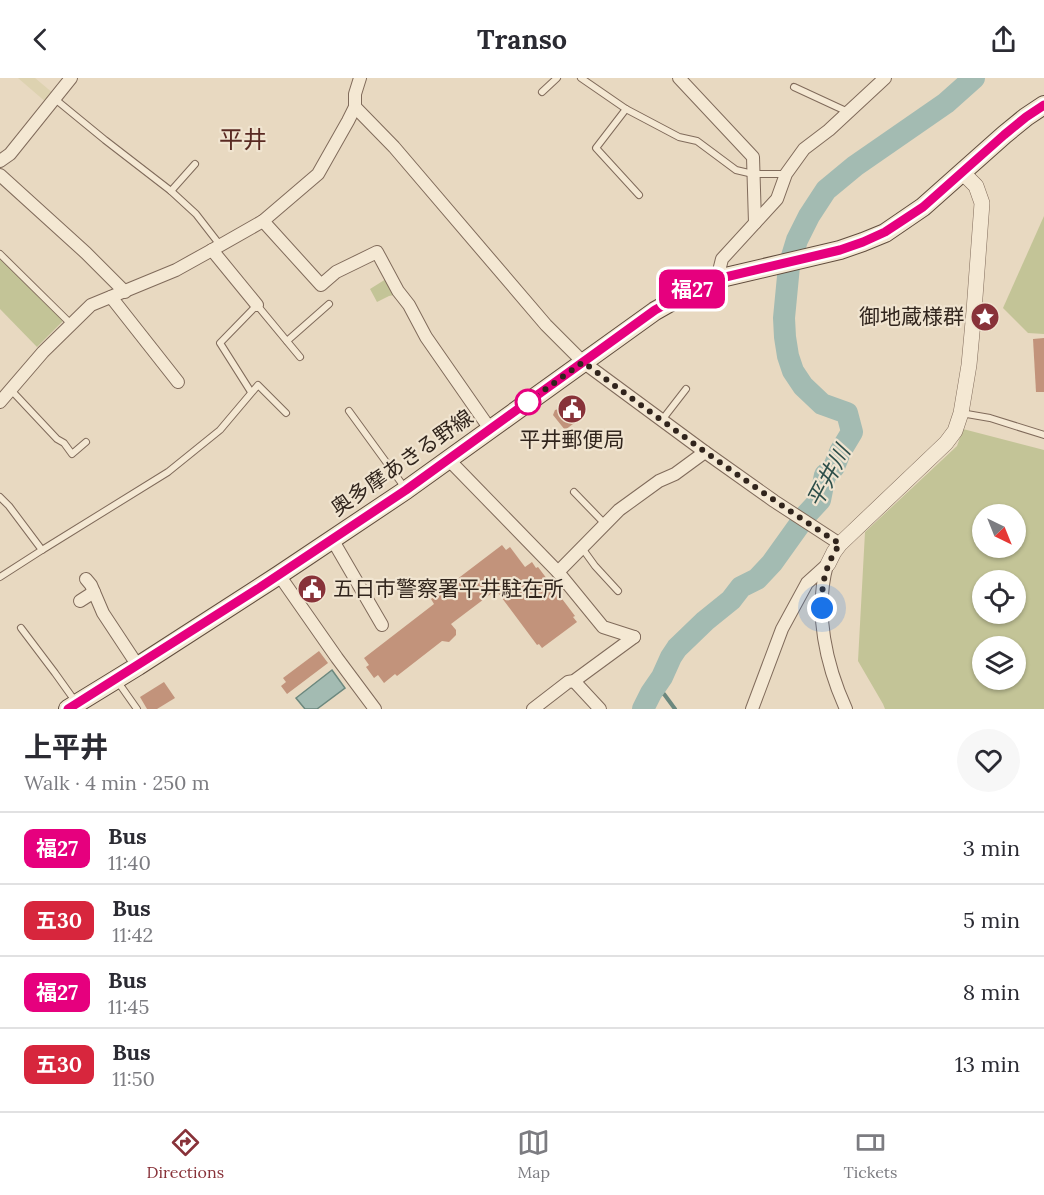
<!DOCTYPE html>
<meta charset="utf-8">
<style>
body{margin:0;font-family:Lora,"Noto Sans JP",serif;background:#f7f7f7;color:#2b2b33;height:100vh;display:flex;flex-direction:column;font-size:22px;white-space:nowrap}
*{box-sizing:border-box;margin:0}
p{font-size:20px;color:#7c7c81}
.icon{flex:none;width:33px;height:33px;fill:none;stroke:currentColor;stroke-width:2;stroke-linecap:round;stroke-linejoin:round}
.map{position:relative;height:631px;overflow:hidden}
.sheet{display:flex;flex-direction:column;background:#fff;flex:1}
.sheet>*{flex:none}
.badge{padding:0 12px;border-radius:9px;font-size:21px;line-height:39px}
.needle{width:39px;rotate:137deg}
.controls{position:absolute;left:972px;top:426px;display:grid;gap:12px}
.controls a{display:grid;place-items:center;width:54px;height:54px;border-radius:50%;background:#fff;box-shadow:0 2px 4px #0004;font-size:30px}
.you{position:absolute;width:30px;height:30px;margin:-15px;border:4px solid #fff;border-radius:50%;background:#1a73e8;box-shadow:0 0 0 9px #1a73e833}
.map>.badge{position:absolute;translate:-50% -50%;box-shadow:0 0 0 3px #fff}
.round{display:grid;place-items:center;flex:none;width:63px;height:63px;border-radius:32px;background:#f7f7f7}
.headline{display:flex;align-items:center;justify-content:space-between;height:102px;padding:0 24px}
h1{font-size:28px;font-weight:700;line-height:45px}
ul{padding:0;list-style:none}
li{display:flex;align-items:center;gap:18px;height:72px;padding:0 24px;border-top:2px solid #e1e1e2}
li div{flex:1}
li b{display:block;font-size:22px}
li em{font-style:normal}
li .badge{min-width:66px;font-weight:700;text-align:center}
header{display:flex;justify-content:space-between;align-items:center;height:78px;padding:0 24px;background:#fff;font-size:27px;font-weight:700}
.tabs{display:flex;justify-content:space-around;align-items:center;height:84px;border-top:2px solid #e1e1e2;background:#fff;font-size:16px;color:#7c7c81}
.tabs a{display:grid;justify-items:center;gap:3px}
.tabs .active{color:#883239}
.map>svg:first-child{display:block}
</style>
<header><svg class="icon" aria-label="back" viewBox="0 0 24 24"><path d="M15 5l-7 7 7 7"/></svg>Transo<svg class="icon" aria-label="share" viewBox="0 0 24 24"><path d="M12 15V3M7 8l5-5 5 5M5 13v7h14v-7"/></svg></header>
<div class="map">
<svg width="1044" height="631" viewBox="0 0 1044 631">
<rect width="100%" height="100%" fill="#e8d9c1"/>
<path fill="#ddd2b0" d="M 18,0 L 35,0 L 54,16 L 47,25 Z"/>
<g fill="#c3c497" fill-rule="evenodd">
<path d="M 1044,138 L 1044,256 L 1028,255 L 1003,230 Z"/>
<path d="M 1,181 L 64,242 L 37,269 L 0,231 L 0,182 Z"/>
<path d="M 386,201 L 394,217 L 389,218 L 377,224 L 370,211 Z"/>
<path d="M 963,351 L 1044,372 L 1044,631 L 885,631 L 883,626 L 858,583 L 865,454 L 957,368 ZM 982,436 L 1016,436 L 1016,470 L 982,470 ZM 982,502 L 1016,502 L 1016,536 L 982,536 ZM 982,568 L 1016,568 L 1016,602 L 982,602 Z"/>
</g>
<path fill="#a3bbb2" stroke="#6c887e" stroke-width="1.5" d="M 332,592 L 345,610 L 317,631 L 305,631 L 296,620 Z"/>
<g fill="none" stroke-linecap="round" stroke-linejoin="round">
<path stroke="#6c887e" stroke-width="4" d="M 651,615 L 664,616 L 675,631"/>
<path stroke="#a3bbb2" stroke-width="22" d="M 643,631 L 651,615 L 662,599 L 671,579 L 677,570 L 705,543 L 731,522 L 741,509 L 757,501 L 772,485 L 807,436 L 820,422 L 825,397 L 834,389 L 840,374 L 852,354 L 847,335 L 822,326 L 803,308 L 793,293 L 788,278 L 785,259 L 784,240 L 789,188 L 797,162 L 809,138 L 826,112 L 855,88 L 946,25 L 974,0"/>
</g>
<g fill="#c2937b">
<path d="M 1044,260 L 1044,314 L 1036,314 L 1033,261 Z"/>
<path d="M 574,321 L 585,337 L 565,352 L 553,337 L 555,332 L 562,330 Z"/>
<path d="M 502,467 L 506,472 L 510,469 L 525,489 L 532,484 L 536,490 L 538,489 L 575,538 L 573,539 L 577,544 L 542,570 L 539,566 L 537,567 L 496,512 L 451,546 L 456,552 L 456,557 L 449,564 L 442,563 L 397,598 L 395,596 L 384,605 L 378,597 L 374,600 L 366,589 L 369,587 L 364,580 L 434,526 L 431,521 Z"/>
<path d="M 319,573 L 328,585 L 287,616 L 281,608 L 286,604 L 283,600 Z"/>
<path d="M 164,604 L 175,620 L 157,631 L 147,631 L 140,619 Z"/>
</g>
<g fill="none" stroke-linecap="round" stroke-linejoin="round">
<g stroke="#806b5b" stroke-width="8">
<g id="service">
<path d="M 581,0 L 626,31 L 679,59 L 697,63 L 736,92 L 753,96 L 785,96"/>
<path d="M 794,9 L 848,34"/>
<path d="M 542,14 L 557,0"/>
<path d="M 55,21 L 105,62 L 171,113 L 196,136 L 220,167"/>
<path d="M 626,31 L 596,70 L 639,117"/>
<path d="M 171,113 L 195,86"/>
<path d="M 0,176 L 71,246"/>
<path d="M 287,263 L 329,226"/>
<path d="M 11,312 L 57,361 L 64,365 L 72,376 L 86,364"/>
<path d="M 251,314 L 220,265 L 257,227 L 300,279"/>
<path d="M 349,333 L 405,410"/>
<path d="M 961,335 L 990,340 L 1044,357"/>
<path d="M 662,342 L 686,311"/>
<path d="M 574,414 L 604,445"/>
<path d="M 0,419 L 9,428 L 42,472 L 0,499"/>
<path d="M 582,470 L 595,488 L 618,513"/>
<path d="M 42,472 L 168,394 L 220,352 L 258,307 L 286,335"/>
<path d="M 21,550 L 55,595 L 75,623"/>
<path d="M 118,604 L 137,631"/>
</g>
</g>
<g stroke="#806b5b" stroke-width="14">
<g id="minor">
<path d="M 679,0 L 753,79 L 755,145"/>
<path d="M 355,29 L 394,69 L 546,247 L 583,284 L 705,374 L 774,423 L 840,466"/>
<path d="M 0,83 L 10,76 L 71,0"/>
<path d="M 0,97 L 86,175 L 125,214"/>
<path d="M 263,143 L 321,207 L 336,194 L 377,174 L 398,213 L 409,227 L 426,259 L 490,351"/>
<path d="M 212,172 L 257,227"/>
<path d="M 717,201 L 722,181 L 777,121 L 786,96 L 804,71 L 829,52 L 885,0"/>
<path d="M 111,219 L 178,304"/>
<path d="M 0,324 L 43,274 L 91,227 L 176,192 L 212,172 L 263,143 L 318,96 L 348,43 L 355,29 L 355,16 L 360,0"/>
<path d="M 448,381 L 558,494 L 603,549 L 634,559"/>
<path d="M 332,461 L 382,547"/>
<path d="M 827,487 C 814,534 826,587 846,631"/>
<path d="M 558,494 L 619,432 L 659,403 L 675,396 L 705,374"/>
<path d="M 279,497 L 337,580 L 375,631"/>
<path d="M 86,501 L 91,507 L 103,535 L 138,588"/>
<path d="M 80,523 L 94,514"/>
<path d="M 574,603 L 600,631"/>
<path d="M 533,631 L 568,604 L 574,603 L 634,559"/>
<path d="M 752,631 L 782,551 L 807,505 L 828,486"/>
</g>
</g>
<g stroke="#806b5b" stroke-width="16">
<path id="tertiary" d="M 828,486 L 834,474 L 840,466 L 946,365 L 955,353 L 961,335 L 969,287 L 974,233 L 982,125 L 976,108 L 962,94"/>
</g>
<g stroke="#614d3e" stroke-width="20">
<path id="secondary" d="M 68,631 L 138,588 L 279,497 L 406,412 L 655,233 L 699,208 L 717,201 L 840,172 L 863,164 L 885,155 L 923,129 L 1004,57 L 1026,39 L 1044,27"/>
</g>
<use href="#service" stroke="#f4e8d3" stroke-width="6"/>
<use href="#minor" stroke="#f4e8d3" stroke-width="12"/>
<use href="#tertiary" stroke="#f4e8d3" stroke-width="15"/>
<use href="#secondary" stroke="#f4e8d3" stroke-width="18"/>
</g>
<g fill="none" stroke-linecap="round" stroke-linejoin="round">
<g stroke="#fff" stroke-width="14">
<path id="line" d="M 68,631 L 259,510 L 406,412 L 655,232 L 699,208 L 717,201 L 840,172 L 863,164 L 885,154 L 923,129 L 1004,57 L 1026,39 L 1044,27"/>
</g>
<use href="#line" stroke="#e6007e" stroke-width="9"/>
<path stroke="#31251d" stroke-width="6" stroke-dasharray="0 10.8" d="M 528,324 L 583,284 C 667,347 752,409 840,466 C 826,485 821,506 822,530"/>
</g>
<defs>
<g id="sight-disc" transform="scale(1.5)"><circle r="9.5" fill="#883239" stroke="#f0e4d0"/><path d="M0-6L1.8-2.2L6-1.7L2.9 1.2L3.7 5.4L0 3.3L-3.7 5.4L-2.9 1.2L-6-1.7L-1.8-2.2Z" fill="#fff"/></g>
<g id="civic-disc" transform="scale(1.5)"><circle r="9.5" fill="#883239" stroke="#f0e4d0"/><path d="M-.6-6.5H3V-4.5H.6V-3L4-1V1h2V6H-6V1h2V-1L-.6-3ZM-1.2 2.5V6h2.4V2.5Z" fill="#fff"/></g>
</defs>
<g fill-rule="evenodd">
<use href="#sight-disc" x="985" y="239"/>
<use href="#civic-disc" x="572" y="331"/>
<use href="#civic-disc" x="312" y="511"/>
</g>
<circle fill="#fff" stroke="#e6007e" stroke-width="3" cx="528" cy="324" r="12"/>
<g text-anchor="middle" stroke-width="4.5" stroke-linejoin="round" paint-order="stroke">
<g font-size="21" fill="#31251d" stroke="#f0e4d0" text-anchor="end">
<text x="964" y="246">御地蔵様群</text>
<text x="572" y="369" text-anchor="middle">平井郵便局</text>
<text x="333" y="518" text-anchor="start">五日市警察署平井駐在所</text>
</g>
<g font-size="21" fill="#31251d" stroke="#f0e4d0">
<text transform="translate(402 385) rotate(-35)" y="7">奥多摩あきる野線</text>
</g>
<g font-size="22" font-style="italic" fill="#2e4f4a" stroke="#f0e4d0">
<text transform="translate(828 398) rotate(-62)" y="8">平井川</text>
</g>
<g font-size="24" fill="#592922" stroke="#f0e4d0">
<text x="243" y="70">平井</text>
</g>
</g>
</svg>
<div class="controls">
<a><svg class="needle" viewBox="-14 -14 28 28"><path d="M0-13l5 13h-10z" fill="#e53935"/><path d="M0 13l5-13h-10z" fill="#7c7c81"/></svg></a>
<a><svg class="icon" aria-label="locate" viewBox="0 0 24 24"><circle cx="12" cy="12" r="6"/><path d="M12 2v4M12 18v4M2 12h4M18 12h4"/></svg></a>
<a><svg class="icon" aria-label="layers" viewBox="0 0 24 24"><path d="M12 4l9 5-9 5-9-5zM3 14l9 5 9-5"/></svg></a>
</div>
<div class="you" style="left:822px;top:530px"></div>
<b class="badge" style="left:692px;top:211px;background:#e6007e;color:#fff">福27</b>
</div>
<section class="sheet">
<div class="headline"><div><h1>上平井</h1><p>Walk · 4 min · 250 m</p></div><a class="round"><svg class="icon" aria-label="heart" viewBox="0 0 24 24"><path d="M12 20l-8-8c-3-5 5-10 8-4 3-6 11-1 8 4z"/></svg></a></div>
<ul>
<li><span class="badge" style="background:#e6007e;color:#fff">福27</span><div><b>Bus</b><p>11:40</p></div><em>3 min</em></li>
<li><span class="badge" style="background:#d7263d;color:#fff">五30</span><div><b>Bus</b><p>11:42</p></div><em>5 min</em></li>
<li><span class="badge" style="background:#e6007e;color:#fff">福27</span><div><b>Bus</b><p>11:45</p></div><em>8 min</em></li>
<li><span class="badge" style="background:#d7263d;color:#fff">五30</span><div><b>Bus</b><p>11:50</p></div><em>13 min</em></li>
</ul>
</section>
<nav class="tabs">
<a class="active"><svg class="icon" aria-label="directions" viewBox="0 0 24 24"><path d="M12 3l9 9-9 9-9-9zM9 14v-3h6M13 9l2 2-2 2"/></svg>Directions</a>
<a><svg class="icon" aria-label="map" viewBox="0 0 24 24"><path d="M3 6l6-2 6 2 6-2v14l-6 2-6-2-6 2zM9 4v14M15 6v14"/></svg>Map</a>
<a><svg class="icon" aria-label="tickets" viewBox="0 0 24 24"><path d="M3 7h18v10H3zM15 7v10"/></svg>Tickets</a>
</nav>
